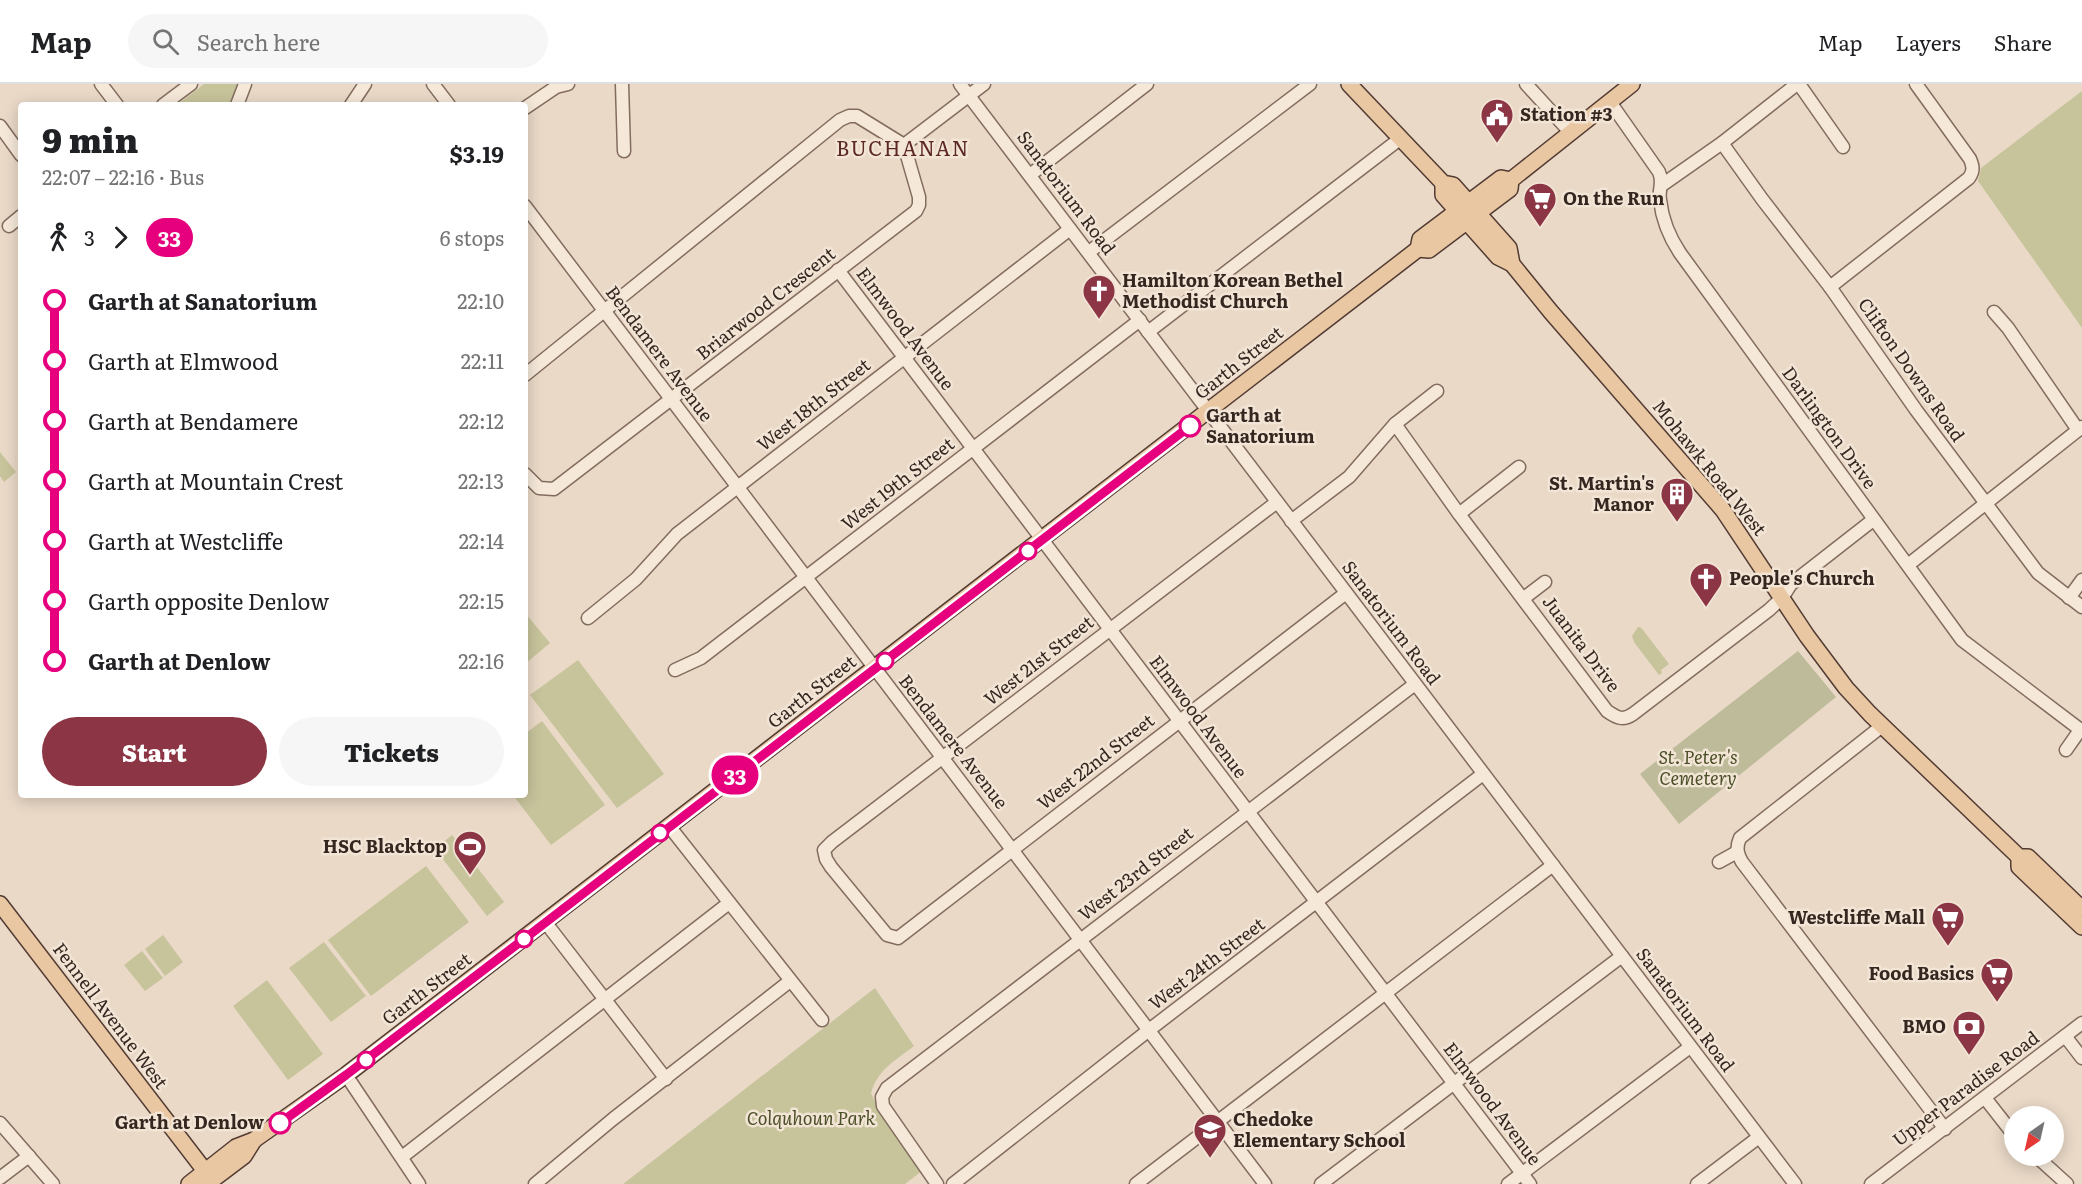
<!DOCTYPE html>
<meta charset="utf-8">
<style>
body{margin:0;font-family:Literata,serif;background:#f6f6f6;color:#202124;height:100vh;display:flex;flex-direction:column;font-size:22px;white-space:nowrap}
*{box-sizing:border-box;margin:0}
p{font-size:20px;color:#757577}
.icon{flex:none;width:33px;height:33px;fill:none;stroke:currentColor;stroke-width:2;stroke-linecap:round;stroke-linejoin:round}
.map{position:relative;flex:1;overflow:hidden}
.details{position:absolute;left:18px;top:18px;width:510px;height:696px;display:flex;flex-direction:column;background:#fff;border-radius:6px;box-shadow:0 3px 15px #0003}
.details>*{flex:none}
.badge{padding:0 12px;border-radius:20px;font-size:21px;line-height:39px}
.needle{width:39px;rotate:214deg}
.fabs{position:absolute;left:2004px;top:1022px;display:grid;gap:12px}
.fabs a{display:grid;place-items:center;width:60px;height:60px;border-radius:50%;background:#fff;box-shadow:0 3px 15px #0003;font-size:30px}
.map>.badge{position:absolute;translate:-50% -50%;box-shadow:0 0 0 3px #fff}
.legs{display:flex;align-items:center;gap:9px;height:66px;padding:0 24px;font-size:20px}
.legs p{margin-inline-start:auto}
.head{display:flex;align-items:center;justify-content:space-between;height:102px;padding:0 24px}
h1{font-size:33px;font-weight:800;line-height:45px}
.cta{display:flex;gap:12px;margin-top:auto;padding:12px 24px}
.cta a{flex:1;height:69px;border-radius:36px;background:#8c3544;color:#fff;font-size:24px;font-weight:800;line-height:69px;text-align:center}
.cta a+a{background:#f6f6f6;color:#202124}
ul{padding:0 24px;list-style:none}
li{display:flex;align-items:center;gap:21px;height:60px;font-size:22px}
li i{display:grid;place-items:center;width:9px;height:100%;margin:0 8px;background:currentColor}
li i::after{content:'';width:15px;height:15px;margin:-8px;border:4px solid;border-radius:50%;background:#fff}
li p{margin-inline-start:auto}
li:first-child i{background:linear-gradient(#0000 50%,currentColor 0)}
li:last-child i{background:linear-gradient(currentColor 50%,#0000 0)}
header{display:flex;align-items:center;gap:36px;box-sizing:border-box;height:84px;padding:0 30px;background:#fff;border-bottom:2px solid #e0e0e0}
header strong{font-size:28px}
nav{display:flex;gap:33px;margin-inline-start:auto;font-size:21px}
.search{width:420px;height:54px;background:#f6f6f6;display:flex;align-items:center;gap:15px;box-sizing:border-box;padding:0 21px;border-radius:33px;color:#757577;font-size:22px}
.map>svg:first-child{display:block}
</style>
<header>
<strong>Map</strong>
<div class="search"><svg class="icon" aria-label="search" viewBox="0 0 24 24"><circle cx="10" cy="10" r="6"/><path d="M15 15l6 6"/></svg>Search here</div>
<nav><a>Map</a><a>Layers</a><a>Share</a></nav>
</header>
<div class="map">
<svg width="2082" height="1100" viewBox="0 0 2082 1100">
<rect width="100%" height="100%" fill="#ead9c7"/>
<g fill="#c7c49c">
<path d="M 204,0 L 240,0 L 232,21 L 177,21 Z"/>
<path d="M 2082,7 L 2082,244 L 1978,97 L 1981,84 Z"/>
<path d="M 0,368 L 16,388 L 4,398 L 0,392 Z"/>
<path d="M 525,529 L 550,559 L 525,580 Z"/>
<path d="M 1638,543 L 1640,543 L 1643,546 L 1669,580 L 1661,586 L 1662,589 L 1659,591 L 1634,558 L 1632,552 Z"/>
<path d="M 578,576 L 664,690 L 617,724 L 530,611 Z"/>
<path d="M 542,637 L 605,721 L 551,761 L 513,711 L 525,711 L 525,650 Z"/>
<path d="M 452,751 L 504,818 L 487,832 L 435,765 Z"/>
<path d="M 426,782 L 469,838 L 371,912 L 328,856 Z"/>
<path d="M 163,851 L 183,878 L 165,892 L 145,865 Z"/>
<path d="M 324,858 L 366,912 L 331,938 L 289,884 Z"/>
<path d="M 142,867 L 163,894 L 145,907 L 124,881 Z"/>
<path d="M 267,896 L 323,970 L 288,996 L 233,922 Z"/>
<path d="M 875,904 L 914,962 C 895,977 878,985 871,1009 L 877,1022 L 923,1086 L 905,1100 L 623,1100 Z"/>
</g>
<path fill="#bdbb9a" d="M 1798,567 L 1836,613 L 1679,740 L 1640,690 Z"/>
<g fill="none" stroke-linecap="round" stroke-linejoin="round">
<g stroke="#836c5e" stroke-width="15">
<g id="minor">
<path d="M 101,0 L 117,21"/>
<path d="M 433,0 L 449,21"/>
<path d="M 622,0 L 624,67"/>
<path d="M 960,0 L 1795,1100"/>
<path d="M 1526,0 L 1570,48"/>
<path d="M 1799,0 L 1843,63"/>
<path d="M 1610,18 L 1659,88 C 1664,99 1658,106 1660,116 C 1662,134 1670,154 1680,169 L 1962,556 L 2082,647"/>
<path d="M 163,21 L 191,0"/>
<path d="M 237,21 L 245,0"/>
<path d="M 351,21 L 365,0"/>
<path d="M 525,24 L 556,3 L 568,0"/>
<path d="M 0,42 L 21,71"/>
<path d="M 1722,59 L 1762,115 L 1830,203 L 1916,326 L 2038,489 L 2082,523"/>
<path d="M 904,61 L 984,0"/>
<path d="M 1030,91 L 1147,0"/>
<path d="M 1662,101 L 1722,59 L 1797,0"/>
<path d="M 525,122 L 1265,1100"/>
<path d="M 9,142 L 21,132"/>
<path d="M 1089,168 L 1310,0"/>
<path d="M 838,186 L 1530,1100"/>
<path d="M 1830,203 L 1969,94 C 1974,87 1973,82 1970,75 L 1916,0"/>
<path d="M 1994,228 L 2008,244 L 2078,346"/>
<path d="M 1148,248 L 1401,54"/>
<path d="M 525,291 L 840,36 L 849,32 L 857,32 L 904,61 L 919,113 L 919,121 L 916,127 L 554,405 L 539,404 L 525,390"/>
<path d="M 1395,340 L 1459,430 L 1607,627 C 1617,634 1623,637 1633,630 L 1769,526 L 1782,514 L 1791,500 L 1873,436"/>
<path d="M 1277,418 L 832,758 L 824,766 L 826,775 L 831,783 L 887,851 L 898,854 L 1346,509"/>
<path d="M 1459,430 L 1519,383"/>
<path d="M 1291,437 L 1349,393 L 1395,340 L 1437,307"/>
<path d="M 1908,481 L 2082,343"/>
<path d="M 1524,514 L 1545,498"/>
<path d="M 2069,514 L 2082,496"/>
<path d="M 588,534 L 636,495 L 677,450 L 1070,145"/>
<path d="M 675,586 L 701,574 L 1140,236"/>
<path d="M 1882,642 L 1740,754 C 1736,763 1737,769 1742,778 L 1945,1045"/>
<path d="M 2066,666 L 2080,646"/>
<path d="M 669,742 L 822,936"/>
<path d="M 1719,778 L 1737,768"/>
<path d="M 546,839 L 666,995"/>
<path d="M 2065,952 L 2082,974"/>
<path d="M 346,991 L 419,1100"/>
<path d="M 1985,1014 L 2014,1051"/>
<path d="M 0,1039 L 53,1100"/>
<path d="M 2035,1071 L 2067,1100"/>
<path d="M 402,1073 L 729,819"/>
<path d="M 0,1094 L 29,1072"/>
<path d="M 535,1100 L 613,1035 L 790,897"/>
<path d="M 937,1100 L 883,1022 L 882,1013 L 887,1004 L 1415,600"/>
<path d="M 953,1100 L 1149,946 L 1483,690"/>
<path d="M 1136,1100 L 1553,781"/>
<path d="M 1321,1100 L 1622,872"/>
<path d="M 1508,1100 L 1690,963"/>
<path d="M 1697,1100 L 1759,1053"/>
<path d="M 1871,1100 L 2082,939"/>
</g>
</g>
<g stroke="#523b32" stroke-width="18">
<g id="major">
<path d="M 1349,0 L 1443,99 L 1453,101 L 1509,164 L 1512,180 L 1551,228 L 1723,426 L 1807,552 L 1846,604 L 1870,630 L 2019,773 L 2028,773 L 2082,825"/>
<path d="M 1443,99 L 1443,111 L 1498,173 L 1512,180"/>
<path d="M 1418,165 L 1429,166 L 1510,105 L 1511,96 L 1632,0"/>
<path d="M 2019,773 L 2019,783 L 2082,843"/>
<path d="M 0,820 L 212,1096"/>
<path d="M 189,1100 L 236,1063 L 254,1056 L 346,991 L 1418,165 L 1420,155 L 1501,94 L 1511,96"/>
<path d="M 207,1100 L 244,1072 L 254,1056"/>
</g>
</g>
<use href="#minor" stroke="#f5e8d9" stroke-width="12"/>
<use href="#major" stroke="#e9c7a3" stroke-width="15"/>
</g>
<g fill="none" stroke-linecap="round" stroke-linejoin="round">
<g stroke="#fff" stroke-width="14">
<path id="line-1" d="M 280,1039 L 346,991 L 528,852 L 1190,342"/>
</g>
<use href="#line-1" stroke="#e6007e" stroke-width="9"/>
</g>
<defs>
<g id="civic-pin" transform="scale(1.725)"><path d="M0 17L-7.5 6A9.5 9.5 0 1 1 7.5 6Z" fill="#8c3544" stroke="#f2e5d6"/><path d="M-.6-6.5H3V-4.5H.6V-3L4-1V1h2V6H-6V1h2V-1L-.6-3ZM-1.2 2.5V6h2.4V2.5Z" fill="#fff"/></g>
<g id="supermarket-pin" transform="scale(1.725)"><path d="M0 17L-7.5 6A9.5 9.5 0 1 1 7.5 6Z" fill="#8c3544" stroke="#f2e5d6"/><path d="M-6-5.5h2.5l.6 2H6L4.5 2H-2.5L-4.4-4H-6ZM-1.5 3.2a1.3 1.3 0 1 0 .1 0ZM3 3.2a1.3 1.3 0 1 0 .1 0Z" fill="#fff"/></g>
<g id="church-pin" transform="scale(1.725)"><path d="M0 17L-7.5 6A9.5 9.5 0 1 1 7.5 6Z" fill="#8c3544" stroke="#f2e5d6"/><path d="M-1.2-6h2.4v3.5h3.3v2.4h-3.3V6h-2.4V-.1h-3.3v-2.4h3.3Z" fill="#fff"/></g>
<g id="building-pin" transform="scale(1.725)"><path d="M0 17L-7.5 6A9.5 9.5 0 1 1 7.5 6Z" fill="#8c3544" stroke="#f2e5d6"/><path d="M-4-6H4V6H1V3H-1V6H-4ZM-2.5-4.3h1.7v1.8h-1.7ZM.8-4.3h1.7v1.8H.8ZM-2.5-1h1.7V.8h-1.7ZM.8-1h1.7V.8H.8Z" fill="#fff"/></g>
<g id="stadium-pin" transform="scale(1.725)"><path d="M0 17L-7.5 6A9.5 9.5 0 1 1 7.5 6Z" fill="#8c3544" stroke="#f2e5d6"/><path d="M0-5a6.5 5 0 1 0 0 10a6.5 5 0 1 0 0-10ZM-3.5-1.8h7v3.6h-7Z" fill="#fff"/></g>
<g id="bank-pin" transform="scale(1.725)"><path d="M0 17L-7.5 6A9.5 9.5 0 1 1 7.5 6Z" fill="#8c3544" stroke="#f2e5d6"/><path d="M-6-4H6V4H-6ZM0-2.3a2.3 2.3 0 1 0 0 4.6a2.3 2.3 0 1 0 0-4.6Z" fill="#fff"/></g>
<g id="school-pin" transform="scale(1.725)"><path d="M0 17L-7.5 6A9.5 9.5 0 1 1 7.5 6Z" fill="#8c3544" stroke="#f2e5d6"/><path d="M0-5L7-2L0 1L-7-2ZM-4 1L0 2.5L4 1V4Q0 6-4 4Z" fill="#fff"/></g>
</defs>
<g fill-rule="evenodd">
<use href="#civic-pin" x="1497" y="31"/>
<use href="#supermarket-pin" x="1540" y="115"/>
<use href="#church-pin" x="1099" y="207"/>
<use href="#building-pin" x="1677" y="410"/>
<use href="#church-pin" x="1706" y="495"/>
<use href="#stadium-pin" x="470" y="763"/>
<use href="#supermarket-pin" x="1948" y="834"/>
<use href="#supermarket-pin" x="1997" y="890"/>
<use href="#bank-pin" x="1969" y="943"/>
<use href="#school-pin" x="1210" y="1046"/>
</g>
<g fill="#fff" stroke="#e6007e" stroke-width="3">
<circle cx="1190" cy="342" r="10"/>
<circle cx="1028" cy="467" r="8"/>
<circle cx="885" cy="577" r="8"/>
<circle cx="660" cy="749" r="8"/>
<circle cx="524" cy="855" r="8"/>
<circle cx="366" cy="976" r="8"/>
<circle cx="280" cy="1039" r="10"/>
</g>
<g text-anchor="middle" stroke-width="5" stroke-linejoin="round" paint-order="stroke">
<g font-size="18" font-weight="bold" fill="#352720" stroke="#f2e5d6" text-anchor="start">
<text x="1520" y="37">Station #3</text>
<text x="1563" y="121">On the Run</text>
<text x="1122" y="203">Hamilton Korean Bethel<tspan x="1122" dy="21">Methodist Church</tspan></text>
<text x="1654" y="406" text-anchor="end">St. Martin's<tspan x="1654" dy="21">Manor</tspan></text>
<text x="1729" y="501">People's Church</text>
<text x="447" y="769" text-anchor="end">HSC Blacktop</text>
<text x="1925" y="840" text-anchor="end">Westcliffe Mall</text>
<text x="1974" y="896" text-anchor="end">Food Basics</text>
<text x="1946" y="949" text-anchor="end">BMO</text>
<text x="1233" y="1042">Chedoke<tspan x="1233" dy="21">Elementary School</tspan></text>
</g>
<g font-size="18" fill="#352720" stroke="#f2e5d6">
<text transform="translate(1066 109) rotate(53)" y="6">Sanatorium Road</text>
<text transform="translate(766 220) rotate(-38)" y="6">Briarwood Crescent</text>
<text transform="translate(905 245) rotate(53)" y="6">Elmwood Avenue</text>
<text transform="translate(659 270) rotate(53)" y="6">Bendamere Avenue</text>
<text transform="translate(1239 279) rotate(-38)" y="6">Garth Street</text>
<text transform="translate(1911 286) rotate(55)" y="6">Clifton Downs Road</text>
<text transform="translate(814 321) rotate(-38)" y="6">West 18th Street</text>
<text transform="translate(1829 344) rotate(54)" y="6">Darlington Drive</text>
<text transform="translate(1709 384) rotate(51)" y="6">Mohawk Road West</text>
<text transform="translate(898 400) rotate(-38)" y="6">West 19th Street</text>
<text transform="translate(1391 539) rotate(53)" y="6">Sanatorium Road</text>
<text transform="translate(1581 560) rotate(53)" y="6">Juanita Drive</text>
<text transform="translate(1039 577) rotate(-38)" y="6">West 21st Street</text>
<text transform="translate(812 608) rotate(-38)" y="6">Garth Street</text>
<text transform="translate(1198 633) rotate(53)" y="6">Elmwood Avenue</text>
<text transform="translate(953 658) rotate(52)" y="6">Bendamere Avenue</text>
<text transform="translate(1096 678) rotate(-38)" y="6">West 22nd Street</text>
<text transform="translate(1136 790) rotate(-38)" y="6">West 23rd Street</text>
<text transform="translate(1207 880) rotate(-37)" y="6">West 24th Street</text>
<text transform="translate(427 905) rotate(-37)" y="6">Garth Street</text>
<text transform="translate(1685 926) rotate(53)" y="6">Sanatorium Road</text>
<text transform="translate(110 932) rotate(53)" y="6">Fennell Avenue West</text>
<text transform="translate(1966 1005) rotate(-37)" y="6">Upper Paradise Road</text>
<text transform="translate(1492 1020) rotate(53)" y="6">Elmwood Avenue</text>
</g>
<g font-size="18" font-weight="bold" fill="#352720" stroke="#f2e5d6" text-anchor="start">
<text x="1206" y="338">Garth at<tspan x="1206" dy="21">Sanatorium</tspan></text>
<text x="264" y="1045" text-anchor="end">Garth at Denlow</text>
</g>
<g font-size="18" font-style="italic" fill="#4c5029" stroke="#f2e5d6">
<text x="1698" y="680">St. Peter's<tspan x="1698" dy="21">Cemetery</tspan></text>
<text x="811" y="1041">Colquhoun Park</text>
</g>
<g font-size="20" letter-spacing="1.5" fill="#5d2724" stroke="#f2e5d6">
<text x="903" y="72">BUCHANAN</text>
</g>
</g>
</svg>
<div class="fabs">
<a><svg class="needle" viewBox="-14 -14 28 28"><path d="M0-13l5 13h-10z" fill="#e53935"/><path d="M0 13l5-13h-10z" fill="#757577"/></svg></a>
</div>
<b class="badge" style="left:735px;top:691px;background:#e6007e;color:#fff">33</b>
<section class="details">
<div class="head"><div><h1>9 min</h1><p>22:07 – 22:16 · Bus</p></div><b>$3.19</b></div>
<div class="legs"><svg class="icon" aria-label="walk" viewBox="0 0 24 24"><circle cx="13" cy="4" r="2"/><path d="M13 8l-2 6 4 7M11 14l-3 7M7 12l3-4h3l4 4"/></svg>3<svg class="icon" aria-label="forward" viewBox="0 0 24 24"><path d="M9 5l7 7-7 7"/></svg><b class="badge" style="background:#e6007e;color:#fff">33</b><p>6 stops</p></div>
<ul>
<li><i style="color:#e6007e"></i><b>Garth at Sanatorium</b><p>22:10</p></li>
<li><i style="color:#e6007e"></i><span>Garth at Elmwood</span><p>22:11</p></li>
<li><i style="color:#e6007e"></i><span>Garth at Bendamere</span><p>22:12</p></li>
<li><i style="color:#e6007e"></i><span>Garth at Mountain Crest</span><p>22:13</p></li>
<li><i style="color:#e6007e"></i><span>Garth at Westcliffe</span><p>22:14</p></li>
<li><i style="color:#e6007e"></i><span>Garth opposite Denlow</span><p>22:15</p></li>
<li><i style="color:#e6007e"></i><b>Garth at Denlow</b><p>22:16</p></li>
</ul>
<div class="cta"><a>Start</a><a>Tickets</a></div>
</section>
</div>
